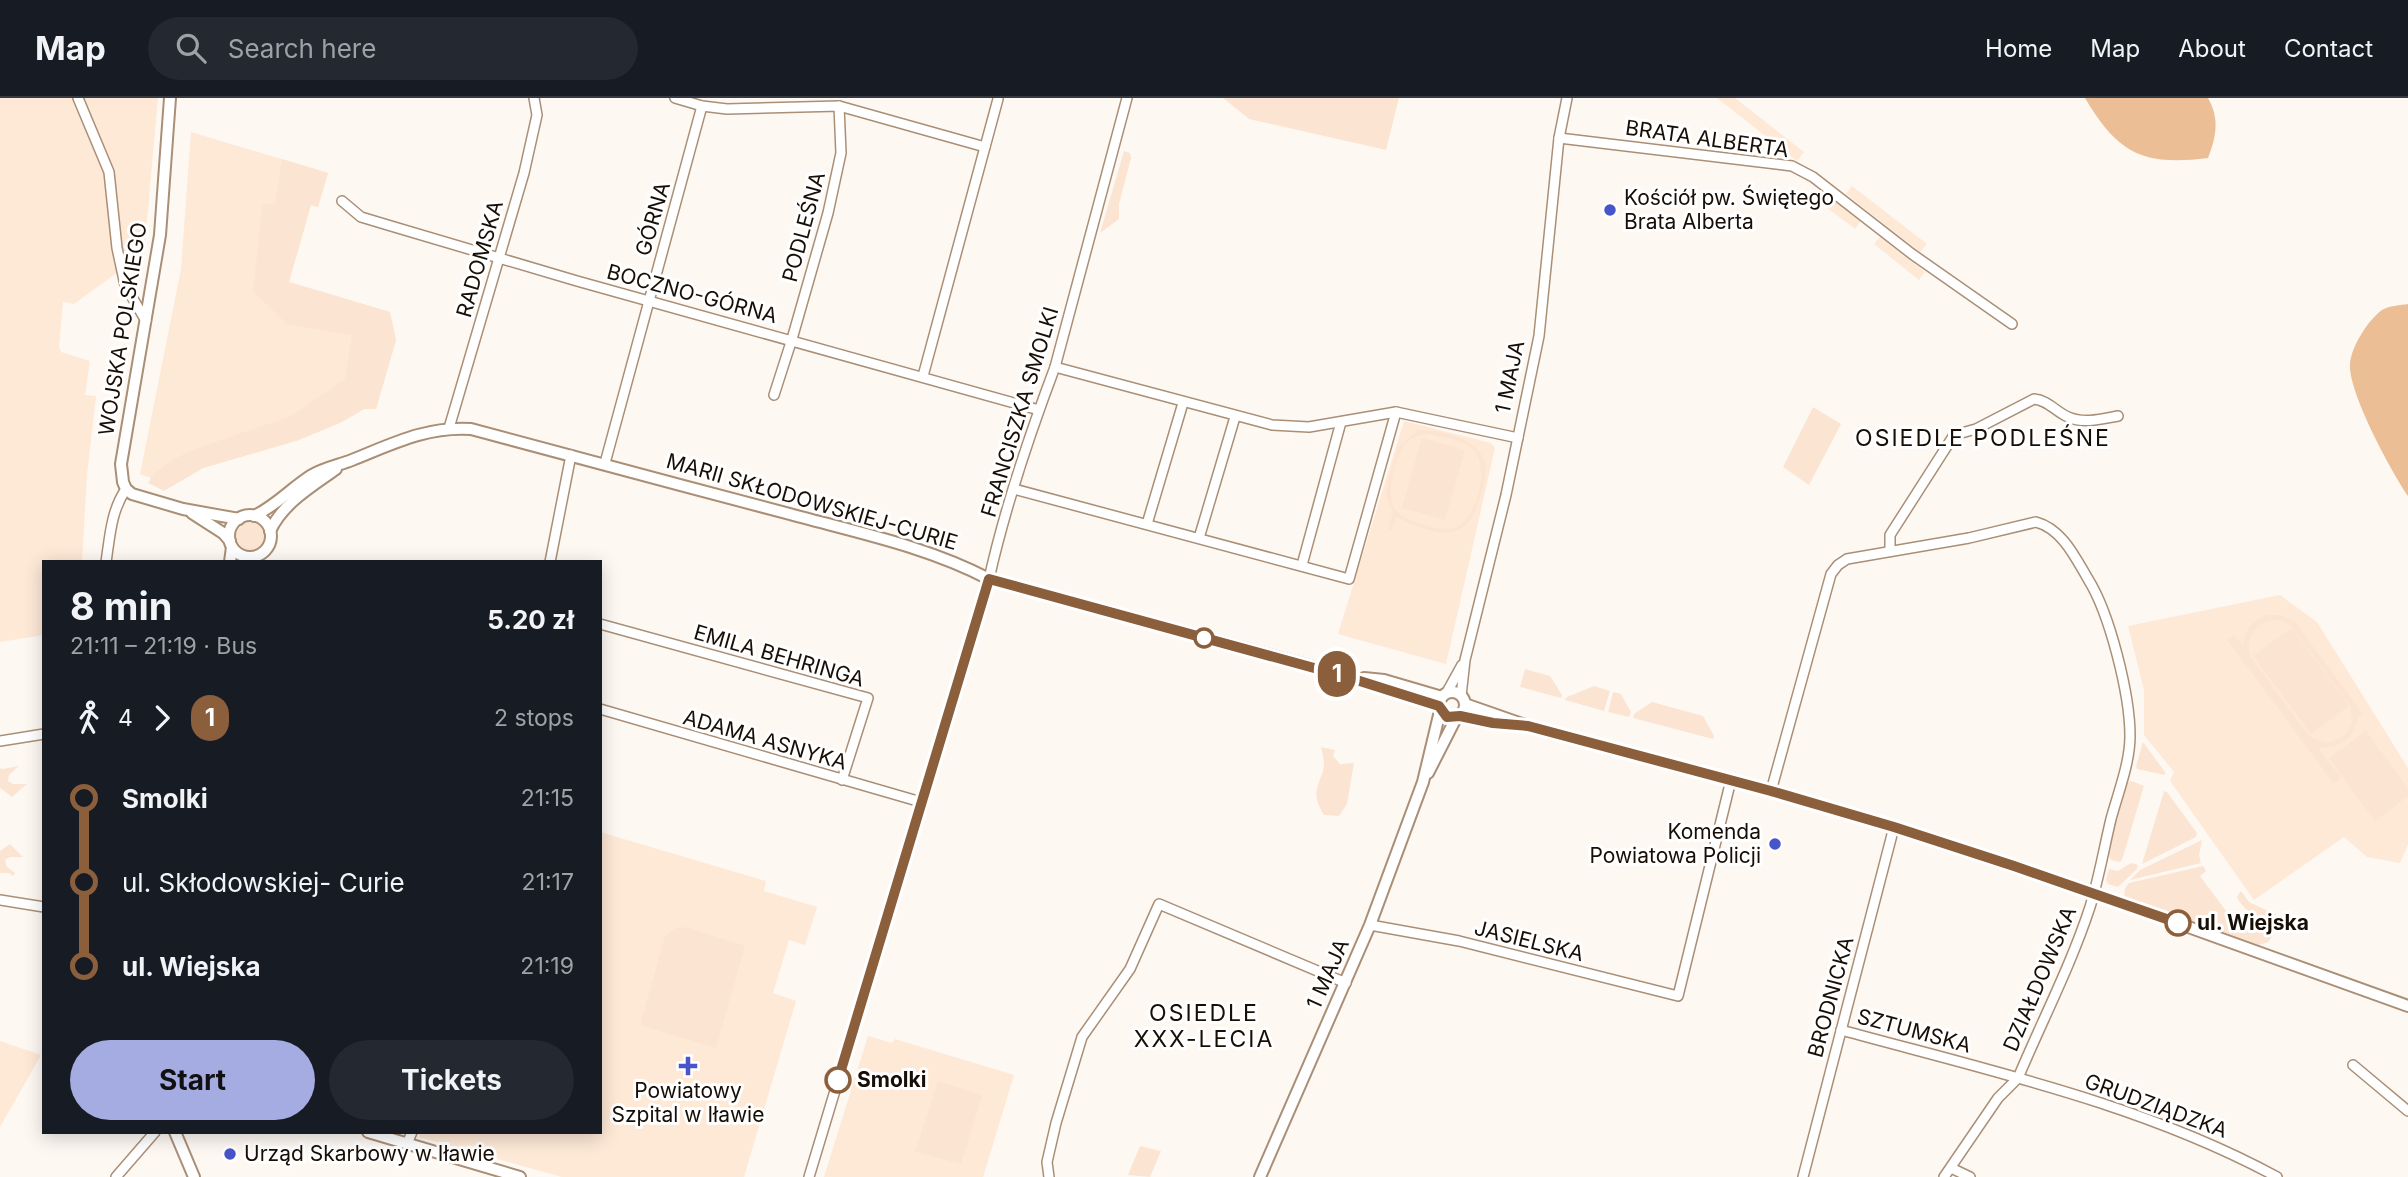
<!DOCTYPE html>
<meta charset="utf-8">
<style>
body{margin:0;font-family:Inter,sans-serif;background:#242831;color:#f1f3f6;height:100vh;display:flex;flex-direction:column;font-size:26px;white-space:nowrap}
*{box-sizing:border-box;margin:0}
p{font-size:23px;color:#9ea1a6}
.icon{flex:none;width:38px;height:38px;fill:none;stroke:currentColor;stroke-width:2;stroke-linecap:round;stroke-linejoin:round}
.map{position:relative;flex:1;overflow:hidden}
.drawer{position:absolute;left:42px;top:462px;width:560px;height:574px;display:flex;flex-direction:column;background:#171b24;border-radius:0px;box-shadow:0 4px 18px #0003}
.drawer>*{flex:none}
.badge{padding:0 14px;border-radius:23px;font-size:24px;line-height:46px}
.map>.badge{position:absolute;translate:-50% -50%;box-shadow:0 0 0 4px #fff}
.legs{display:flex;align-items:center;gap:10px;height:77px;padding:0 28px;font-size:23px}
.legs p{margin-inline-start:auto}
.summary{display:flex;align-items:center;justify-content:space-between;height:119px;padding:0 28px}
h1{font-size:38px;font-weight:700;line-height:52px}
.primary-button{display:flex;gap:14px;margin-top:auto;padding:14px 28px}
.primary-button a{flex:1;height:80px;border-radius:42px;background:#a5ace2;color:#111;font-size:28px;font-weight:700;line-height:80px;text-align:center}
.primary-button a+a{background:#242831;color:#f1f3f6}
ul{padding:0 28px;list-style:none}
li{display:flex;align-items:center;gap:24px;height:84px;font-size:26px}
li i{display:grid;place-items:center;width:10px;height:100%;margin:0 9px;background:currentColor}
li i::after{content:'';width:18px;height:18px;margin:-9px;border:5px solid;border-radius:50%;background:#171b24}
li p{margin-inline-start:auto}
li:first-child i{background:linear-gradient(#0000 50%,currentColor 0)}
li:last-child i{background:linear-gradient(currentColor 50%,#0000 0)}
header{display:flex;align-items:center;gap:42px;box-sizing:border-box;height:98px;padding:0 35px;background:#171b24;border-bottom:2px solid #363941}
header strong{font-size:33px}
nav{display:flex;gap:38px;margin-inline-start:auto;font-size:24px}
.search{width:490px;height:63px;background:#242831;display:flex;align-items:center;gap:18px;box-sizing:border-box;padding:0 24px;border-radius:38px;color:#9ea1a6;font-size:26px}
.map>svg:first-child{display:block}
</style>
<header>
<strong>Map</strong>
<div class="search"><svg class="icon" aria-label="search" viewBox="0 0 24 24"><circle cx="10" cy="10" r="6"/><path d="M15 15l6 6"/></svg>Search here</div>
<nav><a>Home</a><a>Map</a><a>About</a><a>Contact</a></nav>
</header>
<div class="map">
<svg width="2408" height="1079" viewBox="0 0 2408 1079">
<rect width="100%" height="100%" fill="#fef8f3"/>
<g fill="#fee8d6">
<path d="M 0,0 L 158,0 L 144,155 L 74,206 L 63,204 L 59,249 L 61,254 L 90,263 L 85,297 L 96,298 L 87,376 L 82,464 L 44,464 L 44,537 L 0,544 Z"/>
<path d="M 1717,0 L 1735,0 L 1804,54 L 1797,63 Z"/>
<path d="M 191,34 L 328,75 L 318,109 L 311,107 L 289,184 L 390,214 L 396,242 L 376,311 L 364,311 L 342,324 L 299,342 L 203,370 L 172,388 L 140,376 L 181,171 Z"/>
<path d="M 1852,88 L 1927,146 L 1920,154 L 1846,96 Z"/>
<path d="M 1819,92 L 1861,123 L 1855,131 L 1814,100 Z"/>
<path d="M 1880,139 L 1925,174 L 1919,182 L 1874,146 Z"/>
<path d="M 1404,323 L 1491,345 L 1495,350 L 1446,566 L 1338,536 Z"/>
<path d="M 2280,497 L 2317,524 L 2408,670 L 2408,747 L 2400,765 L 2367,759 L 2344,739 L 2254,802 L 2170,683 L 2174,674 L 2144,637 L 2144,592 L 2128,528 Z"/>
<path d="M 600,734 L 766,783 L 764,793 L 817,809 L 805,847 L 789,842 L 773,895 L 796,903 L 744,1079 L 562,1079 L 419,1039 L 421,1034 L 600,1034 Z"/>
<path d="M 868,938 L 892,945 L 895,941 L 1014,977 L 983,1079 L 824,1079 Z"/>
<path d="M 0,943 L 41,957 L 0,1029 Z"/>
</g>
<g fill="#fbe5d2" fill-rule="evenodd">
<path d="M 1223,0 L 1399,0 L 1386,52 L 1249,21 Z"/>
<path d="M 1124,53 L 1130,55 L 1131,60 L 1119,106 L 1119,121 L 1100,135 Z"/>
<path d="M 282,61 L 328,75 L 318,109 L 311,107 L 289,184 L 390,214 L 396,242 L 376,311 L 364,311 L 342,324 L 299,342 L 203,370 L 164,393 L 148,385 L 154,375 L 174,361 L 195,351 L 291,318 L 345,281 L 352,237 L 287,226 L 253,193 L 263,105 L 275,107 Z"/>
<path d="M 1813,309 L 1841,326 L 1809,387 L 1783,369 Z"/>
<path d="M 1417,330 C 1422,334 1425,332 1432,333 C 1447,334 1471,341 1480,355 C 1488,366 1486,379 1483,391 C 1473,424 1464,442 1426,431 C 1415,428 1405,425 1396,418 L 1391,433 L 1388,432 L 1393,414 L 1386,397 L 1388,382 L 1399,348 L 1416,334 ZM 1431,336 C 1444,340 1462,342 1472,350 C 1491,367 1478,422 1454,430 C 1443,433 1433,429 1423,426 C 1412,423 1401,420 1395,411 C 1385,397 1395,357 1406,345 C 1413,338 1422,336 1431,336 Z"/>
<path d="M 1422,340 L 1465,352 L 1445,422 L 1402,410 Z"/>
<circle cx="250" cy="438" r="14"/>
<path d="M 2267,517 L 2280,517 L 2295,524 L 2363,616 L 2358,619 C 2355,641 2339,651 2318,649 L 2341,680 L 2334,686 L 2227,542 L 2234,537 L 2243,547 C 2245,532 2252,522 2267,517 ZM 2273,522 L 2283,523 L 2290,527 L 2351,609 L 2352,626 L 2344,638 L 2328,645 L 2310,639 L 2250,558 C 2246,540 2254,526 2273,522 Z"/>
<path d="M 2291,530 L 2349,608 L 2311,636 L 2253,558 Z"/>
<path d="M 1525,571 L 1550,578 L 1562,597 L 1561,600 L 1520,589 Z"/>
<path d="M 1594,588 L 1610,593 L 1604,613 L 1565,602 L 1567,599 Z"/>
<path d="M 1613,594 L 1621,596 L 1631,614 L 1629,619 L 1608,614 Z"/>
<path d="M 1652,604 L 1703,618 L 1714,638 L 1713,641 L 1633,620 L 1634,616 Z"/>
<path d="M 2366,633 L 2408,690 L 2408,698 L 2375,723 L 2329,660 Z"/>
<path d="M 2143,644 L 2165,674 L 2165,677 L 2137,671 L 2136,668 Z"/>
<path d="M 1321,649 L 1335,652 L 1333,658 L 1340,666 L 1354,665 L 1347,706 L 1339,718 L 1324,717 C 1312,697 1316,693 1323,673 C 1325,666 1323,656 1321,649 Z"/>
<path d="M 19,668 L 9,677 L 8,683 L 13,686 L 27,686 L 12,699 L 0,690 L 0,670 L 2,671 Z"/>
<path d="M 2132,683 L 2144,688 L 2122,762 L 2119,764 L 2111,762 L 2107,754 L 2125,688 L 2128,684 Z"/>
<path d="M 2164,693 L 2167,694 L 2197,735 L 2196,739 L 2142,766 Z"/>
<path d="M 2202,742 L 2199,757 L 2201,765 L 2130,782 L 2140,772 Z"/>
<path d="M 10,746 L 23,759 L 10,759 L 5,762 L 7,769 L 15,775 L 13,778 L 9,775 L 0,775 L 0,753 Z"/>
<path d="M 2131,765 L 2138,767 L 2137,771 L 2118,789 L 2108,786 L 2106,782 L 2109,771 L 2118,773 Z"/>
<path d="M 2203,768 L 2206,773 L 2200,778 L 2229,817 L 2236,813 L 2246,821 L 2273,831 L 2274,836 L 2268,844 L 2259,847 L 2124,800 L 2125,790 L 2129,785 Z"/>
<path d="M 2241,793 L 2249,804 L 2283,820 L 2283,823 C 2268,826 2243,814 2237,799 Z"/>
<path d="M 678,829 L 689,830 L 745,848 L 716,950 L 643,928 L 641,924 L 665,838 Z"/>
<path d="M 938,983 L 982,997 L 961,1066 L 915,1054 Z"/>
<path d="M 1140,1048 L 1161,1053 L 1150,1079 L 1128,1077 Z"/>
</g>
<g fill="#ecbe95">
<path d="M 2085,0 L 2208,0 C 2220,21 2216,39 2208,60 C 2143,68 2118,56 2085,0 Z"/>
<path d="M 2408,206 L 2408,398 C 2391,373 2348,294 2350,266 C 2351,249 2368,222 2382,212 C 2388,208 2401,207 2408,206 Z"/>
</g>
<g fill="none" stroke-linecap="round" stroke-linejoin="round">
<g stroke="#aa8f77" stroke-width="12">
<g id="minor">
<path d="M 78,0 L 109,74 L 117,150 L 125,187 L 146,223"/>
<path d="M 675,0 L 702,8 L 727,11 L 839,8 L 985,49"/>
<path d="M 1559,40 L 1792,68 L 1813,79 L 1912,156 L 2012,226"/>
<path d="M 342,103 L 361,119 L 391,128 L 577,183 L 1039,312"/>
<path d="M 1055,269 L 1272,327 L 1309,329 L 1396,314 L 1518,340"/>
<path d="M 923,278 L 998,1"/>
<path d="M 774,297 L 792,241 L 828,115 L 841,55 L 839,8"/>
<path d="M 449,330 L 524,75 L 537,17 L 534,0"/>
<path d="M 605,365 L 702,8"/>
<path d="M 1014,391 L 1349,481 L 1396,314"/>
<path d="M 1147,426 L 1183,305"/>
<path d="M 1199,440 L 1235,319"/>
<path d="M 1890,453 L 1890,437 L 1954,337 L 1976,331 L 2034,301 C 2048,302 2056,314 2068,319 C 2084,326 2102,321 2118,318"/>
<path d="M 106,464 C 110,438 111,413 126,391"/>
<path d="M 550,464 L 571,357"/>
<path d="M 1302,467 L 1341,324"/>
<path d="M 600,526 L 868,600 L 842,682"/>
<path d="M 1446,596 L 1462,567"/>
<path d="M 1461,598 L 1465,562 L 1506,397 L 1539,238 L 1559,40 L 1567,0"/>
<path d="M 600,611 L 921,704"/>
<path d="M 0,643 L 44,636"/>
<path d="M 1771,693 L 1831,476 L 1838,467 L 1847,461 L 1969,440 L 2036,424 C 2062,431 2075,459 2088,481 C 2110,516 2130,597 2130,638 C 2130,665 2118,695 2111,721 C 2104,750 2099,780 2090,809 C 2071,867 2042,923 2018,980 L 1998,1000 L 1944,1079"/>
<path d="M 0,802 L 44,809"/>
<path d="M 1370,827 L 1459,843 L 1678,898 L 1731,682"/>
<path d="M 1841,932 C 1987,972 2143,1006 2277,1079"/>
<path d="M 2353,967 L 2408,1013"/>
<path d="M 407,1046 L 412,1034"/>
<path d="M 1951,1070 L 1970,1079"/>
<path d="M 116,1079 L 155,1034"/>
<path d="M 809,1079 L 989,481 C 1005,409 1029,338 1055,269 L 1127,0"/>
<path d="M 1049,1079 L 1047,1064 L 1056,1025 L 1082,939 L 1130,871 L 1159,806 L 1346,885"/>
<path d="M 1803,1079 L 1894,729"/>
</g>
</g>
<g stroke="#aa8f77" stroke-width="14">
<g id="tertiary">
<path d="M 170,0 L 160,137 L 121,366 L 123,384 L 126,391 L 132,396 L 183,411 L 239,421"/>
<path d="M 192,415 L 223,435 L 230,443"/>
<circle cx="250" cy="438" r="21"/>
<path d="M 254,418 C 276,408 291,390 312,377 C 324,370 339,367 352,362 C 392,346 427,328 471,331 C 576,360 681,387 786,415 C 855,434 926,448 989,481 L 1347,578 L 1439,608"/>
<path d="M 270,433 C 283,405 311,389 336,371"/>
<path d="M 230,464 L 232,449"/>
<path d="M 1364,580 L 1384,582 L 1442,599"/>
<circle cx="1452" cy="607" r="13"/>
<path d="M 1465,606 L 1528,628 L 1771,693 L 1894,729 L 2094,795 L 2408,908"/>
<path d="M 1460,618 L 1493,625 L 1515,627"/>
<path d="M 1428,675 L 1456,620"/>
<path d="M 175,1034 L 194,1079"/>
<path d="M 368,1034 L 520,1079"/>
<path d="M 1260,1079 L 1370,827 L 1423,684 L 1440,613"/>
</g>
</g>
<use href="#minor" stroke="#fff" stroke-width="9"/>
<use href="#tertiary" stroke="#fff" stroke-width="10"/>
</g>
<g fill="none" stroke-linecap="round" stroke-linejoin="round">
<g stroke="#fff" stroke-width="16">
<path id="line-1" d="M 838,982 L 989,481 L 1347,579 L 1439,608 L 1447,619 L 1460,618 L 1493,625 L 1528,628 L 1771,693 L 1894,729 L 2014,768 L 2178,825"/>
</g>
<use href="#line-1" stroke="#8b5e3c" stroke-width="10"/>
</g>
<g fill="#4855ca" stroke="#fff" stroke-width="2.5">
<circle cx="1610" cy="112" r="7"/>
<circle cx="1775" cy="746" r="7"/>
<path d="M684.5 957.5h7v7h7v7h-7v7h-7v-7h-7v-7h7z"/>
<circle cx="230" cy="1056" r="7"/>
</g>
<g fill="#fff" stroke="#8b5e3c" stroke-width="3.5">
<circle cx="1204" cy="540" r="9"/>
<circle cx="2178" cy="825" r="12"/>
<circle cx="838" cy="982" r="12"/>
</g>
<g text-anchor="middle" stroke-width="6" stroke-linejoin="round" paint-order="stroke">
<g font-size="21" fill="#170e06" stroke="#fff">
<text transform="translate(1707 41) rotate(8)" y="7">BRATA ALBERTA</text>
<text transform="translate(653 121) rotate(-74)" y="7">GÓRNA</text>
<text transform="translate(804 129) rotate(-75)" y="7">PODLEŚNA</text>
<text transform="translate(480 161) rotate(-74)" y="7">RADOMSKA</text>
<text transform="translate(692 196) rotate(15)" y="7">BOCZNO-GÓRNA</text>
<text transform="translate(123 231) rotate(-81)" y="7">WOJSKA POLSKIEGO</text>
<text transform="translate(1510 279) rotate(-78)" y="7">1 MAJA</text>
<text transform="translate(1020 314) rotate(-73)" y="7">FRANCISZKA SMOLKI</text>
<text transform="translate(812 404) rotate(16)" y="7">MARII SKŁODOWSKIEJ-CURIE</text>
<text transform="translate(779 558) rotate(16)" y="7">EMILA BEHRINGA</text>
<text transform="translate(765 642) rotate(16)" y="7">ADAMA ASNYKA</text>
<text transform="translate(1529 843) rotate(14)" y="7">JASIELSKA</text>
<text transform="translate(1328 876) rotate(-66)" y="7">1 MAJA</text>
<text transform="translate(2040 881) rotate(-67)" y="7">DZIAŁDOWSKA</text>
<text transform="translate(1831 899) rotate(-75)" y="7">BRODNICKA</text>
<text transform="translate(1914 933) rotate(15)" y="7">SZTUMSKA</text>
<text transform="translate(2156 1008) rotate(20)" y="7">GRUDZIĄDZKA</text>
</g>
<g font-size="21" fill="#170e06" stroke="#fff" text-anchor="start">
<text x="1624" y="107">Kościół pw. Świętego<tspan x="1624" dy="24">Brata Alberta</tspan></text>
<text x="1761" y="741" text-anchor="end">Komenda<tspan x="1761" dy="24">Powiatowa Policji</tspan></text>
<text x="688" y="1000" text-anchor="middle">Powiatowy<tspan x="688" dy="24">Szpital w Iławie</tspan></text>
<text x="244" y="1063">Urząd Skarbowy w Iławie</text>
</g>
<g font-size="21" font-weight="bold" fill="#170e06" stroke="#fff" text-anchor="start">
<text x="2197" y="832">ul. Wiejska</text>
<text x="857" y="989">Smolki</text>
</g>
<g font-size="23" letter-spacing="2" fill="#170e06" stroke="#fff">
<text x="1983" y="348">OSIEDLE PODLEŚNE</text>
<text x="1204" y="923">OSIEDLE<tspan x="1204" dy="26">XXX-LECIA</tspan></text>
</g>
</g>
</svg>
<b class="badge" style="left:1337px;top:576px;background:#8b5e3c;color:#fff">1</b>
<section class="drawer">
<div class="summary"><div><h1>8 min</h1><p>21:11 – 21:19 · Bus</p></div><b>5.20 zł</b></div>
<div class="legs"><svg class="icon" aria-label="walk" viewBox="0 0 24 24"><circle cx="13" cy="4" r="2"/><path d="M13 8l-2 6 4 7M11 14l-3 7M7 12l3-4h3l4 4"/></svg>4<svg class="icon" aria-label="forward" viewBox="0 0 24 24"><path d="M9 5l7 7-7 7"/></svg><b class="badge" style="background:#8b5e3c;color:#fff">1</b><p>2 stops</p></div>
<ul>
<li><i style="color:#8b5e3c"></i><b>Smolki</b><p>21:15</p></li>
<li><i style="color:#8b5e3c"></i><span>ul. Skłodowskiej- Curie</span><p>21:17</p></li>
<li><i style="color:#8b5e3c"></i><b>ul. Wiejska</b><p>21:19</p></li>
</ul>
<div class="primary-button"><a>Start</a><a>Tickets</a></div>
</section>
</div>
